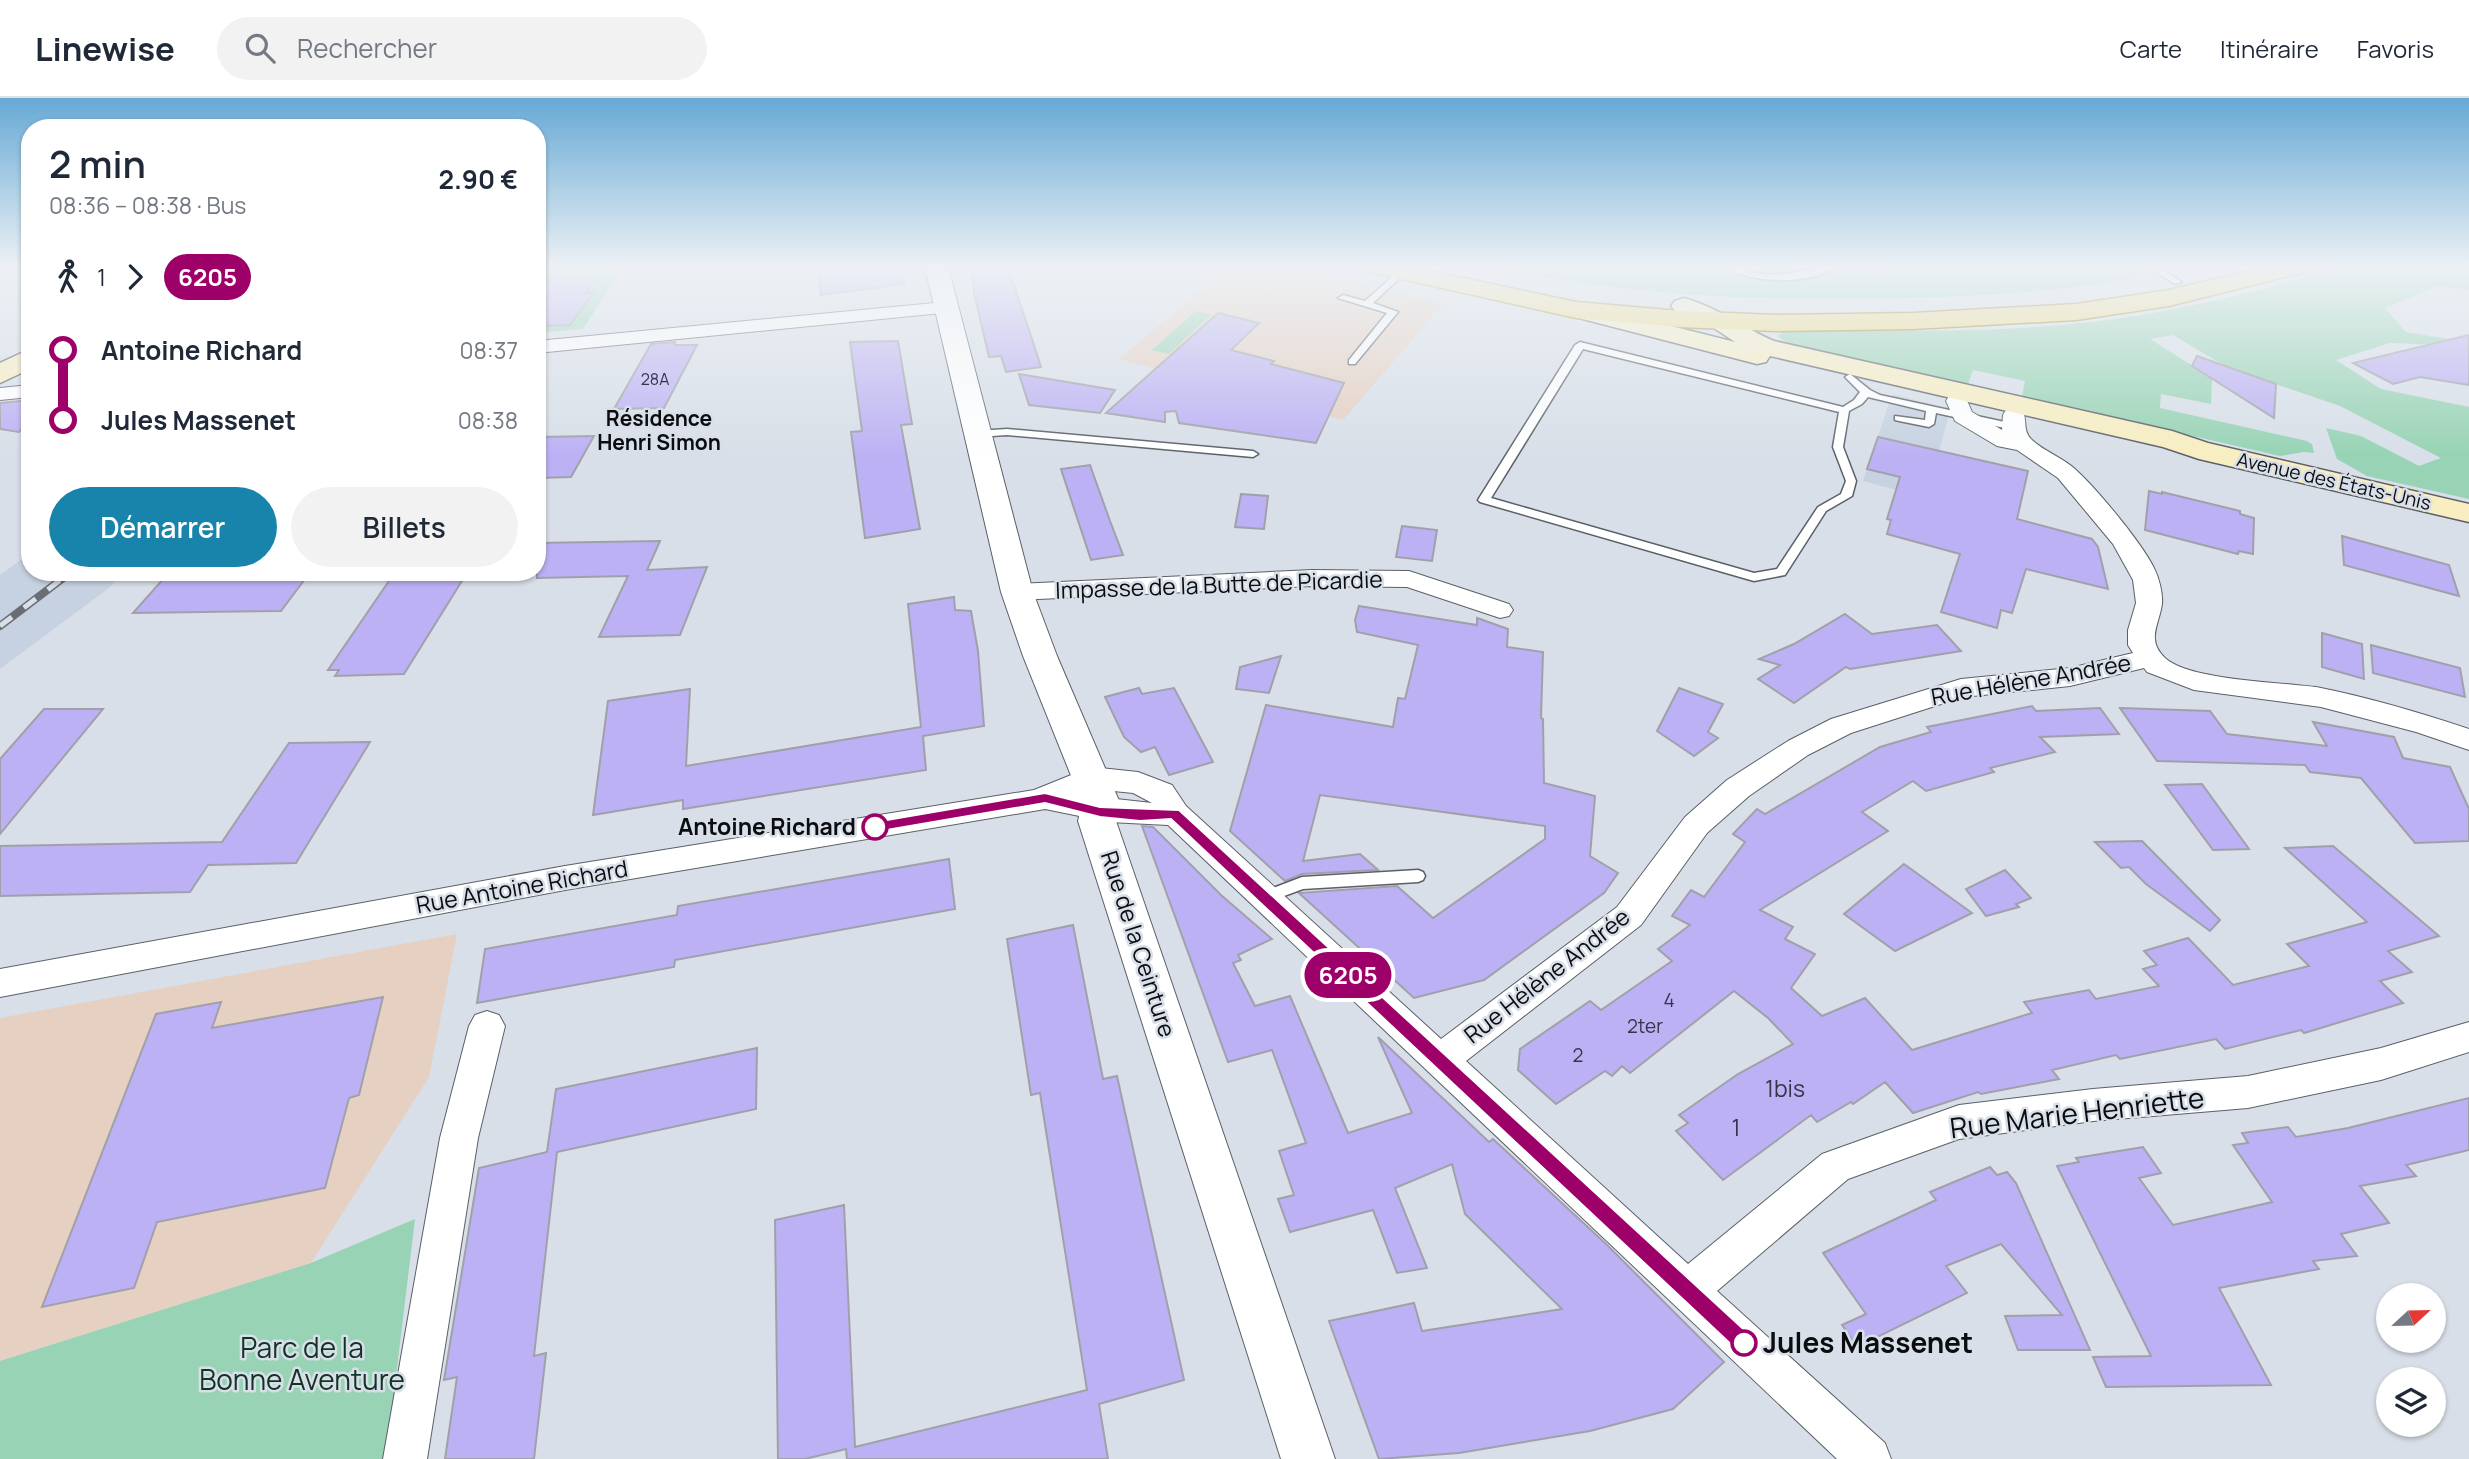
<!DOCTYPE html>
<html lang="fr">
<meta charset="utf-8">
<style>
body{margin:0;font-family:Manrope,sans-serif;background:#f2f2f3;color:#1f2937;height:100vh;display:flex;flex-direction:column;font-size:26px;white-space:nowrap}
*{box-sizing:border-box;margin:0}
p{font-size:23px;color:#747a83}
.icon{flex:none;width:38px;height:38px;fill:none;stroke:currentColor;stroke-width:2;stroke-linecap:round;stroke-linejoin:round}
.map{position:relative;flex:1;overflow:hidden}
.panel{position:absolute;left:21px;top:21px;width:525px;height:462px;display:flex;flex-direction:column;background:#fff;border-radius:28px;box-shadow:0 2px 5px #0004}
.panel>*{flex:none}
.badge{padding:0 14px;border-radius:23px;font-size:24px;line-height:46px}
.needle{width:46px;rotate:68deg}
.controls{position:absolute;left:2376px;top:1185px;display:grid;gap:14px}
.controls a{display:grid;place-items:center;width:70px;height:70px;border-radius:50%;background:#fff;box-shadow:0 2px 5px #0004;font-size:35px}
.map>.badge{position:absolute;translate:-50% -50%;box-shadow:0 0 0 4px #fff}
.legs{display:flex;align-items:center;gap:10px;height:77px;padding:0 28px;font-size:23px}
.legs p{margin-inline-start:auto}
.head{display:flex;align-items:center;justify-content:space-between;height:119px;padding:0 28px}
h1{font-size:38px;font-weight:600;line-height:52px}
.primary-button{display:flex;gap:14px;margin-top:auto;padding:14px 28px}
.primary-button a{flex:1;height:80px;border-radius:42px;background:#1884ac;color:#fff;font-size:28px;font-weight:600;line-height:80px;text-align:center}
.primary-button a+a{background:#f2f2f3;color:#1f2937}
ul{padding:0 28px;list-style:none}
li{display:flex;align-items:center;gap:24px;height:70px;font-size:26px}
li i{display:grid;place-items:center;width:10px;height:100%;margin:0 9px;background:currentColor}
li i::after{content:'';width:18px;height:18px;margin:-9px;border:5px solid;border-radius:50%;background:#fff}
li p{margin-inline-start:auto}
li:first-child i{background:linear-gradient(#0000 50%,currentColor 0)}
li:last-child i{background:linear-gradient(currentColor 50%,#0000 0)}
header{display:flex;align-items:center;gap:42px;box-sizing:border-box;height:98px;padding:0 35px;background:#fff;border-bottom:2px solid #e0e1e3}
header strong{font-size:33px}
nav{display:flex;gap:38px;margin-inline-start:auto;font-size:24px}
.search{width:490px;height:63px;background:#f2f2f3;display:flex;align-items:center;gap:18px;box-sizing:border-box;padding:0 24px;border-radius:38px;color:#747a83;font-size:26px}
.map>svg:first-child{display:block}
</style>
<header>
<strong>Linewise</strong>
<div class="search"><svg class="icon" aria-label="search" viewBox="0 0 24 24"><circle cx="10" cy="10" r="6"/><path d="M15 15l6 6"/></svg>Rechercher</div>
<nav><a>Carte</a><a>Itinéraire</a><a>Favoris</a></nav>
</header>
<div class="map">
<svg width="2469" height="1361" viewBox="0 0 2469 1361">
<rect width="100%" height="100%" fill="#d8dfe8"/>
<g fill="#c6d2e1">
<path d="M 1892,296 L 1931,306 L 1949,317 L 1926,400 L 1863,383 Z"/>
<path d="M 30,455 L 30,474 L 123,474 L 109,490 L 0,571 L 0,477 Z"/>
</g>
<g fill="#e5d0c2">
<path d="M 1227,169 L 1290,169 L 1444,205 L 1343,322 L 1119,261 Z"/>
<path d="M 457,836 L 429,979 L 311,1165 L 0,1263 L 0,920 Z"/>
</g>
<g fill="#97d3b4">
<path d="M 537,169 L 623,169 L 583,231 L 537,235 Z"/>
<path d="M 1495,169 L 1837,169 L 1836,172 L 1875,175 L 1894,169 L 2133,169 L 2162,175 C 2076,193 1990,198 1903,200 C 1768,203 1627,199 1495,169 Z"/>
<path d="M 2345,169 L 2469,169 L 2469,192 L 2438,188 L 2385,210 L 2406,234 L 2454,242 L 2442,247 L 2390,245 L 2336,262 L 2381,291 L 2469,309 L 2469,401 L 2367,378 L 2337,361 L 2326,330 L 2361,338 L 2419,368 L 2441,360 L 2340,308 L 2244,275 L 2238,276 L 2173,237 L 2150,241 L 2212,280 L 2211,306 L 2161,296 L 2160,310 L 2307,343 L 2312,346 L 2314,355 L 2304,354 L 2280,358 L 2022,299 L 2025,283 L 1973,272 L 1968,286 L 1788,245 L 1777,238 L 1785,233 C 1890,232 1996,236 2100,223 C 2184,213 2264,191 2345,169 Z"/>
<path d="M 1196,213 L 1211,217 L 1169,256 L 1152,252 Z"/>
<path d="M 415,1121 L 386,1361 L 0,1361 L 0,1263 L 311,1165 Z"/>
</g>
<g fill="#bcb1f4" stroke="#a1a0aa" stroke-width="2">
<path d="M 817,169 L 903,169 L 904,186 L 821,197 Z"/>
<path d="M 1008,169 L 1031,238 L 1041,269 L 1006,274 L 1001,258 L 989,259 L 974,195 L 972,170 Z"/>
<path d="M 597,179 L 586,195 L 593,195 L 570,227 L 537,228 L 537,180 Z"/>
<path d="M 1218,215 L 1259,225 L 1231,252 L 1274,263 L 1271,266 L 1344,285 L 1316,345 L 1179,325 L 1176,313 L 1165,314 L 1165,324 L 1106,315 Z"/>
<path d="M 2469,237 L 2469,287 L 2420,279 L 2393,286 L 2353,265 Z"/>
<path d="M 898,243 L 912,326 L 901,327 L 920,431 L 865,440 L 851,334 L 862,333 L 850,244 Z"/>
<path d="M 675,244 L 675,247 L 697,247 L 664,310 L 614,311 L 651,246 Z"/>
<path d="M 2197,258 L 2276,286 L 2274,320 L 2192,268 Z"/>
<path d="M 1019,276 L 1115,292 L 1100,315 L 1029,307 Z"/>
<path d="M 30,302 L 30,320 L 19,334 L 0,331 L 0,305 Z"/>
<path d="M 594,338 L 571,379 L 537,380 L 537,339 Z"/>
<path d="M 1878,339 L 2028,373 L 2017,421 L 2092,441 L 2098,449 L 2108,491 L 2026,471 L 2012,515 L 2001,512 L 1997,530 L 1941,514 L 1960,456 L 1887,436 L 1891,422 L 1887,421 L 1900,379 L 1867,371 Z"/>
<path d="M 1090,367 L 1110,423 L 1123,457 L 1091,462 L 1061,371 Z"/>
<path d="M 2149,393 L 2162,396 L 2162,394 L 2240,413 L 2240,416 L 2254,420 L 2253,456 L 2239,453 L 2238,456 L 2145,432 Z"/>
<path d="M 1241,396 L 1268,398 L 1264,431 L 1235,429 Z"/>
<path d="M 1402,428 L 1437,432 L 1432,463 L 1396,459 Z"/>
<path d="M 2342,438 L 2449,467 L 2459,498 L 2344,467 Z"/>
<path d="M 660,443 L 647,472 L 707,469 L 680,537 L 599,539 L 628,478 L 537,480 L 537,445 Z"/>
<path d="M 308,477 L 281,513 L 133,515 L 165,479 Z"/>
<path d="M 465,478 L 404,576 L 335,578 L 339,572 L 328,572 L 391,480 Z"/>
<path d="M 954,499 L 955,512 L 971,513 L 978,553 L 984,628 L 923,638 L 926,672 L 683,711 L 683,702 L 593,717 L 608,603 L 690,591 L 686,668 L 921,629 L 908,506 Z"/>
<path d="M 1359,508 L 1477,527 L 1477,520 L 1508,531 L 1507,549 L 1543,554 L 1541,620 L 1543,621 L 1544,685 L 1595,698 L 1590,758 L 1618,775 L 1604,795 L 1484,882 L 1414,900 L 1299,795 L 1397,788 L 1433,820 L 1545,741 L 1545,728 L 1320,697 L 1303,763 L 1360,756 L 1378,772 L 1302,776 L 1285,783 L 1230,733 L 1266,607 L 1393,629 L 1398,600 L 1405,601 L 1418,547 L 1357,534 L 1355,522 Z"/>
<path d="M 1845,516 L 1872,536 L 1937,527 L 1961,553 L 1850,571 L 1846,569 L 1794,605 L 1758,581 L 1780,567 L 1759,561 L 1794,546 Z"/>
<path d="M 2322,535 L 2362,546 L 2364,581 L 2322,569 Z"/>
<path d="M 2371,547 L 2460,570 L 2465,599 L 2373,575 Z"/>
<path d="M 1281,558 L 1269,595 L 1236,591 L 1240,569 Z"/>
<path d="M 1139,590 L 1142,596 L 1174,590 L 1213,664 L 1169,677 L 1155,649 L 1141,654 L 1124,639 L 1105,599 Z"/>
<path d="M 1679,590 L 1723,606 L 1708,634 L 1718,640 L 1694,658 L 1657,633 Z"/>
<path d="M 2032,608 L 2036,613 L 2100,610 L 2119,636 L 2040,639 L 2055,654 L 1990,670 L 1994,674 L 1926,693 L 1913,683 L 1862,714 L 1888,733 L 1760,812 L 1793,829 L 1785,841 L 1815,856 L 1791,890 L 1822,918 L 1865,900 L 1912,952 L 2032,915 L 2024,904 L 2089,892 L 2096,901 L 2159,888 L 2143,871 L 2157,867 L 2144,853 L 2188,840 L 2233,887 L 2309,868 L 2287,846 L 2367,824 L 2285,750 L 2333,748 L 2439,838 L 2388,853 L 2412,874 L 2380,883 L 2403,905 L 2304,935 L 2301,932 L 2225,951 L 2216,941 L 2120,961 L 2116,957 L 2052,972 L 2059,981 L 1981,996 L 1978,994 L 1913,1015 L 1885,984 L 1853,1006 L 1851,1004 L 1817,1024 L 1811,1017 L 1723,1082 L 1676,1033 L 1688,1025 L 1679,1017 L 1738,976 L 1793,946 L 1768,920 L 1734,893 L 1630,975 L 1622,968 L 1612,978 L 1605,973 L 1556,1006 L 1518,972 L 1520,951 L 1590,903 L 1601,912 L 1672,863 L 1658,851 L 1690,827 L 1672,818 L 1691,792 L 1704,799 L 1745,744 L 1733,736 L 1757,711 L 1765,716 L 1880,649 L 1931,634 L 1927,629 Z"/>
<path d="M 2120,610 L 2210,613 L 2227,636 L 2327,648 L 2313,624 L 2394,639 L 2403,660 L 2450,669 L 2469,711 L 2469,743 L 2415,745 L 2361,680 L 2310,674 L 2305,667 L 2157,663 Z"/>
<path d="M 44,611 L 103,611 L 0,736 L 0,661 Z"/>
<path d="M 370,644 L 296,765 L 208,767 L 190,794 L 0,798 L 0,748 L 222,744 L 289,645 Z"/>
<path d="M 2202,686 L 2249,751 L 2213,752 L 2165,687 Z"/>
<path d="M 1142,728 L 1153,729 L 1221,797 L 1272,841 L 1238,857 L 1241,862 L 1233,865 L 1255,908 L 1290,898 L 1348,1035 L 1412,1015 L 1378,939 L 1489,1044 L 1493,1041 L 1606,1146 L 1724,1264 L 1673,1311 L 1590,1333 L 1459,1355 L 1379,1361 L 1329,1223 L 1414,1205 L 1422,1233 L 1562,1211 L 1465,1116 L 1452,1066 L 1395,1090 L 1427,1170 L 1397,1175 L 1373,1112 L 1290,1134 L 1278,1101 L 1294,1097 L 1279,1053 L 1306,1045 L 1272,952 L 1228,964 Z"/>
<path d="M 2142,743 L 2220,822 L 2210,833 L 2146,786 L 2129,769 L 2121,770 L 2095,744 Z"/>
<path d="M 949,761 L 955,811 L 675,862 L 674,869 L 477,905 L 485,851 L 677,817 L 678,808 Z"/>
<path d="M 1904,766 L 1972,815 L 1895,853 L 1844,816 Z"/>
<path d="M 2005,772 L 2031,800 L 2016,806 L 2019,809 L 1986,818 L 1966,791 Z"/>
<path d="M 1073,827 L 1103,981 L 1117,978 L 1184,1282 L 1099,1306 L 1108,1361 L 847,1361 L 846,1351 L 805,1361 L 778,1361 L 775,1122 L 844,1107 L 855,1349 L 1087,1292 L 1040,995 L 1031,997 L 1007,841 Z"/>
<path d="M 383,899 L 359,997 L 349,1000 L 325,1090 L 157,1124 L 134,1190 L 42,1209 L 156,916 L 221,904 L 212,930 Z"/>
<path d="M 757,950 L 756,1011 L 557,1054 L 534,1258 L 546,1255 L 534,1361 L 445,1361 L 457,1279 L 444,1282 L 479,1070 L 547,1054 L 556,991 Z"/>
<path d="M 2469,1000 L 2469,1052 L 2406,1067 L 2416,1078 L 2360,1088 L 2389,1125 L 2341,1136 L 2357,1158 L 2313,1163 L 2319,1171 L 2219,1190 L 2271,1287 L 2106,1289 L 2093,1259 L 2151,1258 L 2057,1068 L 2079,1064 L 2076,1060 L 2143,1049 L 2161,1075 L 2139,1080 L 2173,1127 L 2272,1104 L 2233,1047 L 2248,1045 L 2242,1035 L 2288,1029 L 2296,1039 L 2348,1030 Z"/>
<path d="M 1990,1069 L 1997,1077 L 2007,1074 L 2016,1085 L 2090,1252 L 2018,1252 L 2005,1218 L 2062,1217 L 2001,1146 L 1946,1168 L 1967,1195 L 1857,1249 L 1842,1227 L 1866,1216 L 1823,1155 L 1936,1102 L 1930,1094 Z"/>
</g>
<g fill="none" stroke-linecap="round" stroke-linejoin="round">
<g stroke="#5a6067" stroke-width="3">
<g id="service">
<path d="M 1738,169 L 1746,169 L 1744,172 C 1783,184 1803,168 1837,169 C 1809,186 1767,185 1736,175 L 1735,173 Z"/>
<path d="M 2148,169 L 2158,169 L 2182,184 L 2175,186 Z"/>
<path d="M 1401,171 L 1405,174 L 1404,176 L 1373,205 L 1398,214 L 1355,266 L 1349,266 L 1349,262 L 1387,215 L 1338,200 L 1343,197 L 1365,203 Z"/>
<path d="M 1580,244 L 1843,309 L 1854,302 L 1860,294 L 1845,279 L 1850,276 L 1870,292 L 1880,297 L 2014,326 L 2019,329 L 2014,332 L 1936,315 L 1934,326 L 1929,329 L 1899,323 L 1895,322 L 1895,318 L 1925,322 L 1926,313 L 1868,299 L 1862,306 L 1849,313 L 1843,349 L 1856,383 L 1852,398 L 1826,413 L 1785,477 L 1754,483 L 1480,404 L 1478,402 L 1575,247 ZM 1583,251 L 1839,314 L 1833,349 L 1846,383 L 1841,396 L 1818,409 L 1777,471 L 1754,475 L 1491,400 Z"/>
<path d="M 1007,331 L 1253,353 L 1258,356 L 1253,359 L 1007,337 L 977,339 L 972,336 L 977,333 Z"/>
<path d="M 1418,772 L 1423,774 L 1425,778 L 1423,782 L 1418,784 L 1303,791 L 1265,805 L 1260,803 L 1257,799 L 1260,795 L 1302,779 Z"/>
</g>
</g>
<g stroke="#5a6067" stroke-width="2">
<g id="minor">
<path d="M 945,204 L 955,210 L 952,214 L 537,255 L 537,243 Z"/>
<path d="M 30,287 L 30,299 L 0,302 L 0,290 Z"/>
<path d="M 1957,297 L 1965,298 L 1972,314 L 2002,332 L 2003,317 L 2006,312 L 2022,312 C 2028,322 2022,331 2031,341 C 2043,353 2062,359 2075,371 C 2097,391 2141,444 2154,470 C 2159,480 2163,495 2162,506 C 2159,527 2146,542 2165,560 C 2190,583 2285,584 2321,590 C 2371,600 2421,615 2469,631 L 2469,652 L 2416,634 L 2321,609 L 2194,592 L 2147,574 L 2144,570 L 2070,588 L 1963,599 L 1851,635 L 1808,657 L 1749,698 L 1707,735 L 1641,827 L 1466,963 L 1688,1166 L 1822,1056 L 1959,1007 L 2093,991 L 2248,978 L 2381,950 L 2469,924 L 2469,954 L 2381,982 L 2248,1010 L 2093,1023 L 1959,1041 L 1848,1081 L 1717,1193 L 1885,1345 L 1891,1361 L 1837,1361 L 1168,727 L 1109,724 L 1045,711 L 565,792 L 0,899 L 0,871 L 565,768 L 1034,692 L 1091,669 L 1138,674 L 1172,687 L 1186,708 L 1441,941 L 1617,809 L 1685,719 L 1727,682 L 1788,643 L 1831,621 L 1961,581 L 2070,570 L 2133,555 L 2128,547 L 2128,532 L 2136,505 L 2133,482 L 2113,446 L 2058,380 L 2017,352 L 1997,348 L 1955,323 L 1946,303 L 1949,298 ZM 1094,691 L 1133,695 L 1152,705 L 1080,697 Z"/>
<path d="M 1312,472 L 1409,473 L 1509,506 L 1513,512 L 1509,518 L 1500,520 L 1407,489 L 1312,488 L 1017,502 L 1008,500 L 1004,494 L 1008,488 L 1017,486 Z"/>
<path d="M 487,913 L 499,917 L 505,928 L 478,1040 L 427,1361 L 383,1361 L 440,1040 L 469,928 L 475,917 Z"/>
</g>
</g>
<g stroke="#5a6067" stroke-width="2">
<path id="tertiary" d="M 925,169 L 948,169 L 1033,494 L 1057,558 L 1120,705 L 1116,723 L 1335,1361 L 1281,1361 L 1078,723 L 1082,705 L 1023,558 L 1001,494 Z"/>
</g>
<g stroke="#5a6067" stroke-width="3">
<g id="secondary">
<path d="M 1684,200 C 1717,209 1743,230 1774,243 L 2172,333 L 2208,345 L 2469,406 L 2469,424 L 2199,361 L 2163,349 L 1770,258 L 1766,264 L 1757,266 L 1567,217 L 1563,212 L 1567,207 L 1576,204 L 1735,244 L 1711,228 L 1675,213 L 1671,208 L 1675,203 Z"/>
<path d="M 30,251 L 30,271 L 0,285 L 0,265 Z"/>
</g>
</g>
<g stroke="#9b8425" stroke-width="3">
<path id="primary" d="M 1367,169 L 1412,169 L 1576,204 L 1680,213 L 1776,217 L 1913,215 L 2076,206 L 2169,192 L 2267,169 L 2308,169 L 2305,174 L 2169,208 L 2076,222 L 1913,231 L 1776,233 L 1680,229 L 1576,220 L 1379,176 L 1370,174 Z"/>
</g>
<use href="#service" fill="#fff" fill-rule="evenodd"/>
<use href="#minor" fill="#fff" fill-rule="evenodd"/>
<use href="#tertiary" fill="#fff" fill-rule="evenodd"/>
<use href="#secondary" fill="#f8eec1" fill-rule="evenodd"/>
<use href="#primary" fill="#f2dc83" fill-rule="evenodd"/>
<g stroke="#6a6e74" stroke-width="8">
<path id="rail" d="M 0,528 L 71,474"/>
</g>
<use href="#rail" stroke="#d8dfe8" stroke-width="5" stroke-dasharray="15" stroke-linecap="butt"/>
</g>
<linearGradient id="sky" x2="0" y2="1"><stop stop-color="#66a9d5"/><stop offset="0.47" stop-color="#edf1f5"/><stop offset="1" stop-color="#edf1f5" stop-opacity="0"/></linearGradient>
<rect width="2469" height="359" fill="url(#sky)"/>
<path fill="#9e006a" stroke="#fff" stroke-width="2" d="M 1045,695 L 1100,709 L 1179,712 L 1751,1238 L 1754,1245 L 1751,1252 L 1744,1254 L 1737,1252 L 1171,721 L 1140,723 L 1100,719 L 1045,705 L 875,734 L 868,729 L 875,724 Z"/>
<g fill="#fff" stroke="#9e006a" stroke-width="3.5">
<circle cx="875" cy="729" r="12"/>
<circle cx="1744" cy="1245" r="12"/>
</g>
<g text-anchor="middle" stroke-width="5" stroke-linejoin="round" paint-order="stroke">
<g font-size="16" fill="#363548">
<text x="655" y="287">28A</text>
</g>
<g font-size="19" fill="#0a0c0f" stroke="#d8dfe8">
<text transform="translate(2334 383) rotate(13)" y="7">Avenue des États-Unis</text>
</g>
<g font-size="19" fill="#363548">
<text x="1669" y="909">4</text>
<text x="1645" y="935">2ter</text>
<text x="1578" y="964">2</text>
</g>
<g font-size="21" font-weight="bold" fill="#0a0c0f" stroke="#d8dfe8">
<text x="659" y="328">Résidence<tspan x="659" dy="24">Henri Simon</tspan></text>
</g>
<g font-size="23" fill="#0a0c0f" stroke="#d8dfe8">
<text transform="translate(1219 487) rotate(-2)" y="8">Impasse de la Butte de Picardie</text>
<text transform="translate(2031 582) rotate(-10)" y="8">Rue Hélène Andrée</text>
<text transform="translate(522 789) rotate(-10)" y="8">Rue Antoine Richard</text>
<text transform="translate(1138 846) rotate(72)" y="8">Rue de la Ceinture</text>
<text transform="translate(1547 878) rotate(-38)" y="8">Rue Hélène Andrée</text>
</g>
<g font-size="23" font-weight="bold" fill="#0a0c0f" stroke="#d8dfe8" text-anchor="end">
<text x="856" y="737">Antoine Richard</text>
</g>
<g font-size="23" fill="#363548">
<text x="1785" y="999">1bis</text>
<text x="1736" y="1038">1</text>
</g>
<g font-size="28" fill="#0a0c0f" stroke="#d8dfe8">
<text transform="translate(2077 1015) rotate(-7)" y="10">Rue Marie Henriette</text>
</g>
<g font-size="28" font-weight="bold" fill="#0a0c0f" stroke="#d8dfe8" text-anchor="start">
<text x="1763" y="1255">Jules Massenet</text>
</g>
<g font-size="28" fill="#113424" stroke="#d8dfe8">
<text x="302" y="1260">Parc de la<tspan x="302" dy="32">Bonne Aventure</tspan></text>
</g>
</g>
</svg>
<div class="controls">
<a><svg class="needle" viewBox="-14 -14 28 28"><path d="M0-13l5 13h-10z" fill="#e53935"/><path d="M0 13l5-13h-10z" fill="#747a83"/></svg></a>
<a><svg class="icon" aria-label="layers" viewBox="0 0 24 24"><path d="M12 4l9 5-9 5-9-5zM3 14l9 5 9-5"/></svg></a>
</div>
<b class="badge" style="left:1348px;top:877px;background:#9e006a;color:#fff">6205</b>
<section class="panel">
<div class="head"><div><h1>2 min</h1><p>08:36 – 08:38 · Bus</p></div><b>2.90 €</b></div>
<div class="legs"><svg class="icon" aria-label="walk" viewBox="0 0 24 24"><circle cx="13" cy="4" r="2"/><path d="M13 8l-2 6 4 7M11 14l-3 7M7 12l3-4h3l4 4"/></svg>1<svg class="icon" aria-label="forward" viewBox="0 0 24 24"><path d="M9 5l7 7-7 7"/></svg><b class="badge" style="background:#9e006a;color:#fff">6205</b></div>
<ul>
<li><i style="color:#9e006a"></i><b>Antoine Richard</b><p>08:37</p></li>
<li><i style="color:#9e006a"></i><b>Jules Massenet</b><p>08:38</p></li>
</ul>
<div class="primary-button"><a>Démarrer</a><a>Billets</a></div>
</section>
</div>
